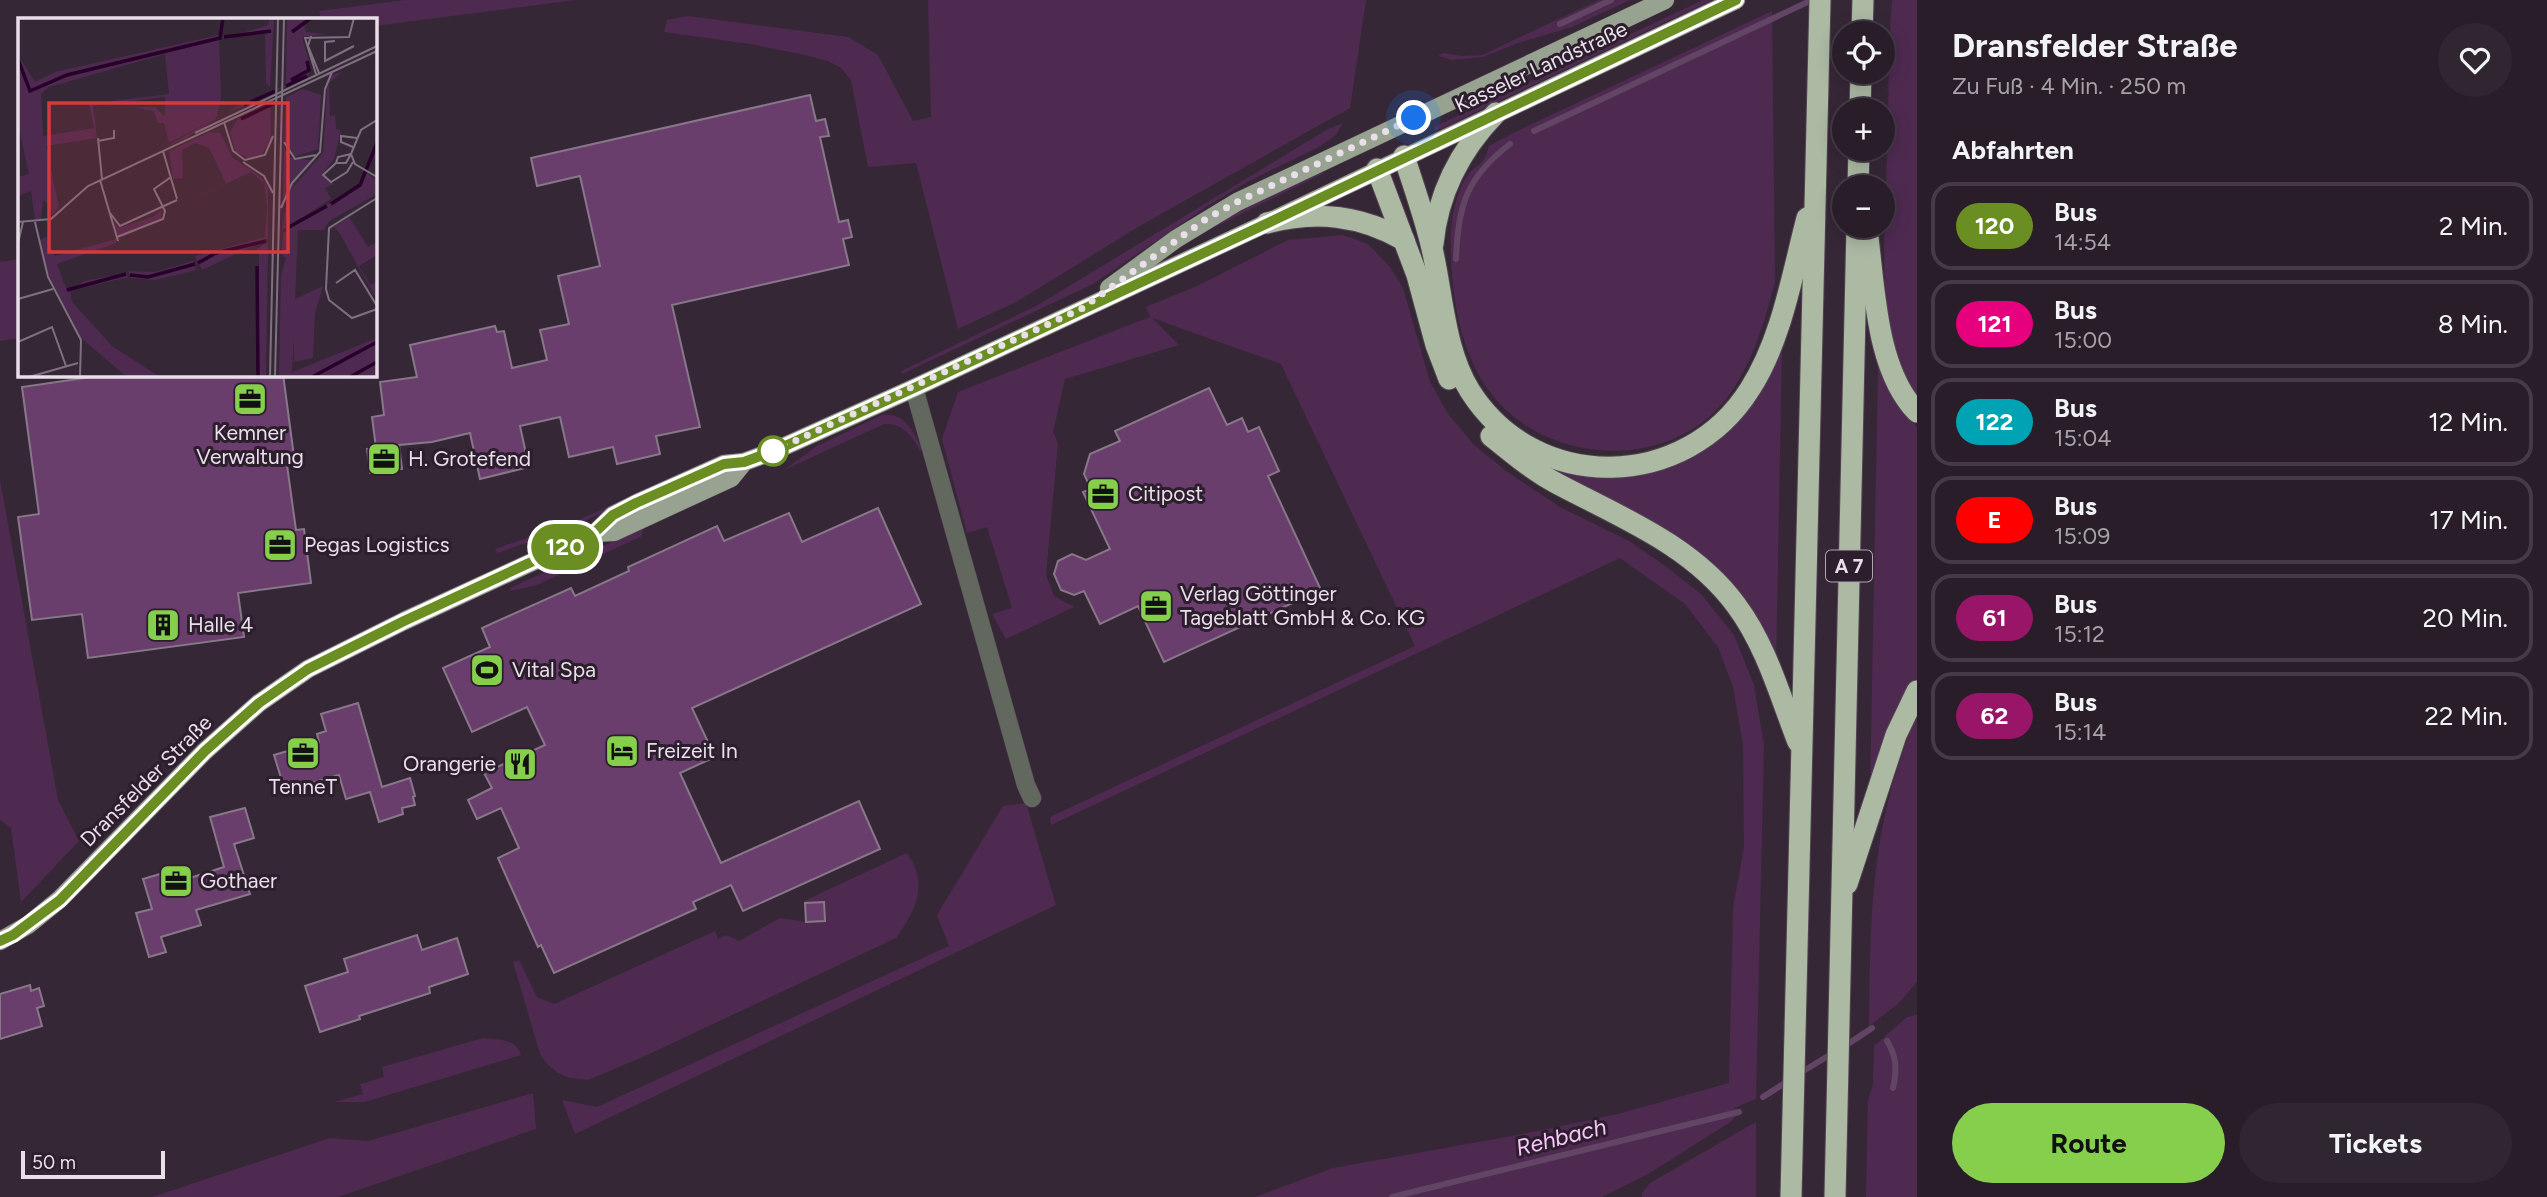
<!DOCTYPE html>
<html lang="de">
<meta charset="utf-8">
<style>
body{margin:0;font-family:Figtree,sans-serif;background:#302631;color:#f1f3f6;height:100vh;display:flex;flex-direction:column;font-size:26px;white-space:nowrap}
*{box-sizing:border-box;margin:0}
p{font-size:23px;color:#a5a2a8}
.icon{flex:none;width:38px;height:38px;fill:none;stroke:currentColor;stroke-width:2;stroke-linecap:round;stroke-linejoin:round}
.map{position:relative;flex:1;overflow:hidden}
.drawer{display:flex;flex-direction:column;background:#281d29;width:630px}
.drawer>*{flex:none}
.badge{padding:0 14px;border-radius:23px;font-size:24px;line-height:46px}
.tools{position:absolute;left:1832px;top:21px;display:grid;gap:14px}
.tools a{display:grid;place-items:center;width:63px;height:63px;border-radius:50%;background:#281d29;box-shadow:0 4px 18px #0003,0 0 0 2px #443b46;font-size:35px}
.scale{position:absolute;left:21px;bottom:18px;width:144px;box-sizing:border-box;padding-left:7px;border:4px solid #e9dfe9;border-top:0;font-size:19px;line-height:24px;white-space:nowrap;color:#e9dfe9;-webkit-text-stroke:5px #2c1e2d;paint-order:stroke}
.you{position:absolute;width:35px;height:35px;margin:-18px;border:5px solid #fff;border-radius:50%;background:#1a73e8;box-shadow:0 0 0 10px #1a73e833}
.map>.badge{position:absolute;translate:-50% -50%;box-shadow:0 0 0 4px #fff}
h2{padding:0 35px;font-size:26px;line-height:63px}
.round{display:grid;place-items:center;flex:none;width:74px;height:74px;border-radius:37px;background:#302631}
.summary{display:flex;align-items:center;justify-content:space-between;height:119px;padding:0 35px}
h1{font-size:33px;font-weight:700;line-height:52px}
.primary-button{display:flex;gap:14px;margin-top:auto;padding:14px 35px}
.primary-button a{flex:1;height:80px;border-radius:42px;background:#85cf4c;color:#111;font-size:28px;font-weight:700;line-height:80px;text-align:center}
.primary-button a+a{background:#302631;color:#f1f3f6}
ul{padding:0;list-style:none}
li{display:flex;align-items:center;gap:21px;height:88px;margin:0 14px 10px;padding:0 21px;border:4px solid #443b46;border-radius:21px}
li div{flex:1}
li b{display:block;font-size:26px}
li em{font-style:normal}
li .badge{min-width:77px;font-weight:700;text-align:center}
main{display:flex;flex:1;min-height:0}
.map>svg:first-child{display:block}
</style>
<main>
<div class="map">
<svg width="1917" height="1197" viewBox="0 0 1917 1197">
<rect width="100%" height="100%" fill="#362737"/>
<g fill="#4e2a51">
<path d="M 405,0 L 575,0 L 375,26 L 374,19 L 321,19 L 319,11 Z"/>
<path d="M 928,0 L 1366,0 L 1350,108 L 1143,224 L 1016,302 L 958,329 L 916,163 L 868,167 L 851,80 L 841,68 L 828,61 L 805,55 L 750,44 L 664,32 L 667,20 L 688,16 L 848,37 L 878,55 L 913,121 L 931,117 Z"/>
<path d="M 1599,0 L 1630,0 L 1572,27 L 1518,43 L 1483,57 L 1452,60 L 1438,56 L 1443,53 L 1462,56 L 1482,55 Z"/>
<path d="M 1703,0 L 1712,0 L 1436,131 L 1434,127 Z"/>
<path d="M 1892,0 L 1917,0 L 1917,396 C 1872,328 1886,228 1887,150 C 1889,100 1888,50 1892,0 Z"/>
<path d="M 1772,11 L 1775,282 C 1765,321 1752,366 1726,399 C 1669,472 1545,466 1490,392 C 1458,349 1450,288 1451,235 C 1451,218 1456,195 1465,179 C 1473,164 1484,169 1489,146 L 1513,133 Z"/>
<path d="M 1343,123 L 1336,135 L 1319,147 L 1249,181 L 1206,207 L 1093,284 L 902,374 L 901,371 L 1038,305 L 1328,129 Z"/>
<path d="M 1321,168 L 1324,173 L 1181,244 L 1179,241 Z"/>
<path d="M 1343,235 L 1368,244 L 1390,267 L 1403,288 L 1430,382 L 1448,414 L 1474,445 L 1506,471 L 1560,507 L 1629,541 L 1664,565 L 1701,594 L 1734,635 L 1754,685 L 1764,745 L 1756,1099 L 1734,1108 L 1739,1112 L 1732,1121 L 1648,1174 L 1602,1197 L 1255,1197 L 1333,1168 L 1523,1134 L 1618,1114 L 1729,1083 L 1733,908 L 1744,847 L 1743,745 L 1733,687 L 1718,647 L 1685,604 L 1620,558 L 1051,825 L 1050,817 L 1415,646 L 1281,364 L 1152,318 L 1179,345 L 1065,379 L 1053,432 L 1058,443 L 1046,575 L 1054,596 L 1074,607 L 1006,639 L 992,614 L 1012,608 L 987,527 L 967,533 L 942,439 L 958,392 L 1150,317 L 1146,307 L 1199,285 L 1288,240 Z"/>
<path d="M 19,259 L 19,338 L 0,341 L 0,262 Z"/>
<path d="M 1782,345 L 1776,667 L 1751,612 L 1543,468 C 1570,472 1597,478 1624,477 C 1667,475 1716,450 1741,415 C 1756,393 1768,368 1782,345 Z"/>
<path d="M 1882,365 L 1897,399 L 1917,428 L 1917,678 L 1911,687 L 1870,792 L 1878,368 Z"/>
<path d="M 882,415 C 905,412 914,431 922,450 L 920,450 C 911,435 903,423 884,424 L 784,470 L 817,446 Z"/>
<path d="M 0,480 L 58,800 L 79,841 L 21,902 L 11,828 L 0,820 Z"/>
<path d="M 628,498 L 629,500 L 567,529 L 497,553 L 495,549 L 574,522 Z"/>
<path d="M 643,528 L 642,536 L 537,585 L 511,591 L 510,588 Z"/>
<path d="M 1917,717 L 1917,982 L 1898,1004 L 1869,1026 C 1870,938 1870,851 1898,767 C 1904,750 1908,732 1917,717 Z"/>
<path d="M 1026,803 L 1056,905 L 575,1134 L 562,1100 L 597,1107 L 949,946 L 937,915 L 1003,806 Z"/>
<path d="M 907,853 C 929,885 916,910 896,938 L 645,1056 L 588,1080 L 570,1078 L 558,1073 L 547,1064 L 540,1054 L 513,962 L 519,960 L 537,997 L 554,1004 L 715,931 L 718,939 L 726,935 L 739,941 L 780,918 L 806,922 L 824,921 L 823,902 L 805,903 L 804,901 Z"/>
<path d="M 1917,1015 L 1917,1197 L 1866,1197 L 1868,1099 L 1873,1085 L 1874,1046 L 1907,1017 Z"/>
<path d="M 483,1038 C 498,1040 516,1038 521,1055 L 365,1102 L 334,1102 L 363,1094 L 360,1084 L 384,1077 L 382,1067 Z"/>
<path d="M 533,1093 L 536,1129 L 338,1197 L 152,1197 L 330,1138 L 368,1141 Z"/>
<path d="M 1756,1122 L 1756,1197 L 1642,1197 L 1642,1193 L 1650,1183 Z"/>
</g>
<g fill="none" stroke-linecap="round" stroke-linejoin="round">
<g stroke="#624464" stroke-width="6">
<path d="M 1560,24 L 1611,0"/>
<path d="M 1534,131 L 1812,0"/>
<path d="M 1456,259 C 1458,205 1466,178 1510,144"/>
<path d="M 1887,1041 C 1897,1057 1897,1070 1893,1088"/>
<path d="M 1845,1046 L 1872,1028"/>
<path d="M 1800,1073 L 1833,1053"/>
<path d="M 1763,1097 L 1788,1081"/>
<path d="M 1392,1197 L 1739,1112"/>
</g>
</g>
<g fill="#693e6c" stroke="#887789" stroke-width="2">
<path d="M 810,95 L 816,121 L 825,119 L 829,136 L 820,137 L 839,222 L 848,220 L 852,237 L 843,239 L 849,265 L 672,305 L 700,427 L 656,436 L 660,454 L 617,464 L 613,447 L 569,457 L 560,417 L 520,426 L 529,467 L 480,479 L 470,433 L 432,442 L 399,445 L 402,469 L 370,473 L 367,449 L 376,448 L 372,417 L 384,415 L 380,382 L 417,377 L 410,345 L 495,326 L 497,332 L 504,331 L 512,368 L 547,360 L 540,330 L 569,324 L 558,276 L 600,266 L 580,176 L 537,186 L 531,158 Z"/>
<path d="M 112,374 L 283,374 L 295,464 L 287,465 L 296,530 L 304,529 L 311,583 L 238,593 L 244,637 L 88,658 L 82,614 L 32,620 L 18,517 L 39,514 L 22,387 Z"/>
<path d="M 1209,388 L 1227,425 L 1242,418 L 1248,432 L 1259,427 L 1279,471 L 1268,476 L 1321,590 L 1164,662 L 1138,606 L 1100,624 L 1084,591 L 1074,595 L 1061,590 L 1054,574 L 1058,561 L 1072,554 L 1086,560 L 1110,549 L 1083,492 L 1091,489 L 1084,474 L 1090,454 L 1120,441 L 1115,431 Z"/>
<path d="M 878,508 L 921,604 L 692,708 L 715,757 L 680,773 L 721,863 L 859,801 L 880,849 L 743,911 L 731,885 L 693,902 L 696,909 L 554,973 L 541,945 L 538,947 L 498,858 L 519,848 L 501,808 L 477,819 L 468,800 L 492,788 L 484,773 L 545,745 L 527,707 L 472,732 L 443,668 L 490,647 L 482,628 L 571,588 L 575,596 L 629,571 L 628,567 L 717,526 L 724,541 L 789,513 L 802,542 Z"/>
<path d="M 358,703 L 382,787 L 410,778 L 415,796 L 413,797 L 415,805 L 402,808 L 403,814 L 379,822 L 370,792 L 346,799 L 339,775 L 285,791 L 274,755 L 319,742 L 317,734 L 326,731 L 321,714 Z"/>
<path d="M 245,808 L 254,838 L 234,844 L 250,894 L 196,910 L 201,925 L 161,937 L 166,952 L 149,957 L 136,913 L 152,909 L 143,879 L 184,867 L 187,879 L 224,867 L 210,817 Z"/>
<path d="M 824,902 L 825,921 L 806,922 L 805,903 Z"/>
<path d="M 417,935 L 422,950 L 457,938 L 468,974 L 429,987 L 430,993 L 359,1016 L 360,1019 L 320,1032 L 305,986 L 348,972 L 344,959 Z"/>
<path d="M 30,985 L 31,991 L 39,988 L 44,1006 L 37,1008 L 42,1026 L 0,1039 L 0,994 Z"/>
</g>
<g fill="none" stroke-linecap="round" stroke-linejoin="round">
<g stroke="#534453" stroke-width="19">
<path id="minor" d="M 914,388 L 1026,785 L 1032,798"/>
</g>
<g stroke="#534453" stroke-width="19">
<g id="primary">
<path d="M 1109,288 L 1176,239 L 1237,202 L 1665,0"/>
<path d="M 595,533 L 614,532 L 731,478 L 744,462"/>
<path d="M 0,941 L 28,925 L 60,899 L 205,751 L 259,703 L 308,669 L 404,621 L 595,533 L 613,515 L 637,503 L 724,464 L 744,462 L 774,451 L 914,388 L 1267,223 L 1736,0"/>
</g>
</g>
<g stroke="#534453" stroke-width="23">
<g id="motorway">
<path d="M 1862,33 L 1863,0"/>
<path d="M 1860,110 L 1861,72"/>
<path d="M 1404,156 C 1414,188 1426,220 1433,253 C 1443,298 1445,351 1470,391 C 1536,495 1686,491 1750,389 C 1782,339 1792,275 1807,218"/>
<path d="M 1377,169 L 1417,275 L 1436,345 L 1449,379"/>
<path d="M 1858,187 L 1859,149"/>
<path d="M 1267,223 C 1316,210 1360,215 1404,240"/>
<path d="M 1868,238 C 1875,293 1877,371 1917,412"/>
<path d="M 1433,244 C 1438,192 1460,150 1496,113"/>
<path d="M 1491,436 C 1512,453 1532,470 1556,483 C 1620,517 1692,545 1736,605 C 1766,645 1780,696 1798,742"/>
<path d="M 1847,884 L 1896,735 L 1917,691"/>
<path d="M 1791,1197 L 1820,0"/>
<path d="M 1835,1197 L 1857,226"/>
</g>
</g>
<use href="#minor" stroke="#63685f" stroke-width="18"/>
<use href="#primary" stroke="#97a390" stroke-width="18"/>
<use href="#motorway" stroke="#acbaa4" stroke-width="21"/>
</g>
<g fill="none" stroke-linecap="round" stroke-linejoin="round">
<g stroke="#fff" stroke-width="16">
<path id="line" d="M 0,941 L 13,935 L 60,900 L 205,751 L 259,703 L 308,669 L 404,621 L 594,533 L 613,515 L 636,503 L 724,464 L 744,462 L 774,451 L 914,388 L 1268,223 L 1736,0"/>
</g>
<use href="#line" stroke="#6b8e23" stroke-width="10"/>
<path stroke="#e9dfe9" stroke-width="7" stroke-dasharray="0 12.6" d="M 773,451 L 1081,309 L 1206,219 L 1237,202 L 1414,118"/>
</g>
<defs>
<g id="office-square" transform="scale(1.75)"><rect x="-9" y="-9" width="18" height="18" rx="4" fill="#85cf4c" stroke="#2c1e2d"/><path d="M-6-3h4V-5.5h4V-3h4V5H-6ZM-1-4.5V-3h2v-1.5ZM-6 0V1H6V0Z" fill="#111"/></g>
<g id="building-square" transform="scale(1.75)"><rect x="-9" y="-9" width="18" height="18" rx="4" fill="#85cf4c" stroke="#2c1e2d"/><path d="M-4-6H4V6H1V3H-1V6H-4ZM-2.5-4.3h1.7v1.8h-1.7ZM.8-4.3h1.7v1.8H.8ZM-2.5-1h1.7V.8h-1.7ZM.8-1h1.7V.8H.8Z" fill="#111"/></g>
<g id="stadium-square" transform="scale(1.75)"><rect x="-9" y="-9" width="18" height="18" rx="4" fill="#85cf4c" stroke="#2c1e2d"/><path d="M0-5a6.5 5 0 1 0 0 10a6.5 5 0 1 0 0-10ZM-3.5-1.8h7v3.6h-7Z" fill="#111"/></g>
<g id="hotel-square" transform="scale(1.75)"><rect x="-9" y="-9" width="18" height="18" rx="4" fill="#85cf4c" stroke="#2c1e2d"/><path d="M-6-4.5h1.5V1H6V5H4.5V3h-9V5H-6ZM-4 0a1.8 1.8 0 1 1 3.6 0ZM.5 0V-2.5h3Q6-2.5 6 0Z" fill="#111"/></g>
<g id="restaurant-square" transform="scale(1.75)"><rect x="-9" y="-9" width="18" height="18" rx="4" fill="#85cf4c" stroke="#2c1e2d"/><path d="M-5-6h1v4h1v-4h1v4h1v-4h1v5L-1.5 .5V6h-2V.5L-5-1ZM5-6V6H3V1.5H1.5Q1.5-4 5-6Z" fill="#111"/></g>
</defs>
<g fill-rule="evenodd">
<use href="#office-square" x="250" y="399"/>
<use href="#office-square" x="384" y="459"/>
<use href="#office-square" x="1103" y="494"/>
<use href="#office-square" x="280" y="545"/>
<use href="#office-square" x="1156" y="606"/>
<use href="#building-square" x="163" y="625"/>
<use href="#stadium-square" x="487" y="670"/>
<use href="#hotel-square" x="622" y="751"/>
<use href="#office-square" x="303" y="753"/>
<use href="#restaurant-square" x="520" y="764"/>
<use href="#office-square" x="176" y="881"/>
</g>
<circle fill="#fff" stroke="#6b8e23" stroke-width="3.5" cx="773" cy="451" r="14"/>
<g text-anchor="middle" stroke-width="6" stroke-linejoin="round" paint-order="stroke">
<rect fill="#2c1e2d" stroke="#b0a5b1" stroke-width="2" x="1826" y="550.5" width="46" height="31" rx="5"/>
<g font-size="19" font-weight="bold" fill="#e9dfe9">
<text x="1849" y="573">A 7</text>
</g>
<g font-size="21" fill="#e9dfe9" stroke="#2c1e2d">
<text transform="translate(1541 67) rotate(-25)" y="7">Kasseler Landstraße</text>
<text transform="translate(146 781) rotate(-45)" y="7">Dransfelder Straße</text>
</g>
<g font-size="21" fill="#e9dfe9" stroke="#2c1e2d" text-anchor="start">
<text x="250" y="440" text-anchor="middle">Kemner<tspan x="250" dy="24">Verwaltung</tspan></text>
<text x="408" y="466">H. Grotefend</text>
<text x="1128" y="501">Citipost</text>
<text x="304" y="552">Pegas Logistics</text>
<text x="1180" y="601">Verlag Göttinger<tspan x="1180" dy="24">Tageblatt GmbH &amp; Co. KG</tspan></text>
<text x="188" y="632">Halle 4</text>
<text x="512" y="677">Vital Spa</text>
<text x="646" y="758">Freizeit In</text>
<text x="496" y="771" text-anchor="end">Orangerie</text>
<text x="303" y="794" text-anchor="middle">TenneT</text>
<text x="200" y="888">Gothaer</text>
</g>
<g font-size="23" font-style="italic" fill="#fbc5fd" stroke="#2c1e2d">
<text transform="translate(1561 1137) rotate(-14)" y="8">Rehbach</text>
</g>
</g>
<g transform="translate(18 18)">
<rect width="359" height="359" fill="#362737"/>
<path d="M 252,0 L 256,0 L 252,69 L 248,65 L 247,15 L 204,20 L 249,8 ZM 269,0 L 296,0 L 286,6 L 288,14 L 308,16 L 284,19 L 292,48 L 290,58 L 227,88 L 216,92 L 211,92 L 268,67 ZM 201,17 L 203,79 L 198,101 L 168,120 L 144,131 L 194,102 L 151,125 L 146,105 L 140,105 L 136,93 L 114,89 L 137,89 L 147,99 L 147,79 L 75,88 L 79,120 L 28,128 L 41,189 L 34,197 L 33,188 L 25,182 L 23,201 L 17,201 L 13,173 L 0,178 L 0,159 L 11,156 L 0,107 L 0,37 L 17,64 L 37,54 ZM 147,36 L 151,76 L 71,86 L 76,110 L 25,118 L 23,76 L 31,69 ZM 324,54 L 311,65 L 312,98 L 317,97 L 318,111 L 323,113 L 316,141 L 303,157 L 316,166 L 307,170 L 313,181 L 264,212 L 270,175 L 305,135 L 309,70 L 314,57 ZM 285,71 L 303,77 L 300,131 L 276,139 L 266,122 L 268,79 ZM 252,86 L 253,120 L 244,137 L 232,141 L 217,134 L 212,114 L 220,101 ZM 192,114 L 202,115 L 215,140 L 243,159 L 250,170 L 250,221 L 184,252 L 177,238 L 247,219 L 249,190 L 246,165 L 233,154 L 162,187 L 208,165 L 191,130 L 177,125 L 164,132 L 165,160 L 155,161 L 151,133 ZM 266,130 L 273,140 L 293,142 L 265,183 ZM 346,153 L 359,163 L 359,176 L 311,203 L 306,212 L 280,212 L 277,281 L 305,268 L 297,295 L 295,340 L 276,344 L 276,321 L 274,354 L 359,320 L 359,359 L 261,359 L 263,257 L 268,240 L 264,237 L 265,215 L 339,168 ZM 144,191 L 143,201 L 105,219 L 99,216 L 96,204 L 101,210 L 134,199 ZM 331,199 L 350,229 L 359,224 L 359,237 L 341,248 L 352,267 L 359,263 L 359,282 L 322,216 L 316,209 L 311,214 L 313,210 ZM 28,218 L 37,238 L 98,221 L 98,225 L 39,246 L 49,273 L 67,263 L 108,255 L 110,259 L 52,273 L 54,284 L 94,328 L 142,359 L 109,359 L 63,320 L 29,254 L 21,223 ZM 250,224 L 248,359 L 239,359 L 241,251 L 241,236 L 236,233 ZM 175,243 L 178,252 L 138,262 L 113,260 L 110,253 L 137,254 Z" fill="#4e2a51" fill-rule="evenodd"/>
<path fill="none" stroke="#28012b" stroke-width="3.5" d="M 274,14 L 293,0M 206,19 L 253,13M 0,41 L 12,73 L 49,57 L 202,20 L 205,0M 273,62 L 291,52 L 289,43M 268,68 L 289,58M 226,87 L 257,73M 223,101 L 257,85M 313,186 L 342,167 L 359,125M 271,209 L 309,188M 180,245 L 198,235 L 248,223M 239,248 L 240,359M 112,257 L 130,259 L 177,246M 49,272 L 108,256M 294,359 L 359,324M 332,359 L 359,344"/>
<path fill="none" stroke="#7e717e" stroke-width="2" d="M 293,18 L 290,28 L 301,55M 317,23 L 307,24 L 307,43 L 336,28M 298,56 L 287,20 L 331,19 L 336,0M 206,104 L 215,133 L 227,142 L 247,137 L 255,118M 177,115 L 359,28M 80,120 L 84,161M 80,123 L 96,120 L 96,112M 266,124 L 277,141 L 298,137M 335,129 L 323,124 L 323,118 L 339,120M 145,133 L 159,181M 333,136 L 320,139 L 318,145 L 328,145 L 333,136 L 343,112 L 359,102M 333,136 L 337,146 L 359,159M 225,144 L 246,158 L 255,175M 318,145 L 305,157 L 313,164 L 329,154 L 335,144M 82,162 L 100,223M 359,180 L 311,210 L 308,271 L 311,282 L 334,300 L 359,291M 263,190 L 274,165 L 302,134 L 307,71 L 314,54M 92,195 L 102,208 L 159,182M 0,204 L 33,201 L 70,168 L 359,33M 17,204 L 30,259 L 63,322 L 62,359M 99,219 L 145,201 L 147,193 L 136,171 L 153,159M 0,225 L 5,204M 318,265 L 337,252 L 359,288M 0,281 L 35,271M 0,324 L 34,309 L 48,348M 11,359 L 60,345M 252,359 L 260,0M 257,359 L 266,0"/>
<path fill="#d83a3b" fill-opacity="0.15" stroke="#d83a3b" stroke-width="3.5" d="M 31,85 L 270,85 L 270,234 L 31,234 Z"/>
<rect width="359" height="359" fill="none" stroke="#e9dfe9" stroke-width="3.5"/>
</g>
</svg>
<div class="tools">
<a><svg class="icon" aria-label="locate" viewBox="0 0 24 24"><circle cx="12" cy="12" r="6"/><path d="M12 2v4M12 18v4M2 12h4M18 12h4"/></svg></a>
<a>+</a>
<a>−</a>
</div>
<div class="scale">50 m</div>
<div class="you" style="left:1414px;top:118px"></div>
<b class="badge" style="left:565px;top:547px;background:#6b8e23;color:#fff">120</b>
</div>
<section class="drawer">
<div class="summary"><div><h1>Dransfelder Straße</h1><p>Zu Fuß · 4 Min. · 250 m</p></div><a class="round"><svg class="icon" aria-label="heart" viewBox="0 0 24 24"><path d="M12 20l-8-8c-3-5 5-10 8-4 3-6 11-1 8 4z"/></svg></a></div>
<h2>Abfahrten</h2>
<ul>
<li><span class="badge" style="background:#6b8e23;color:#fff">120</span><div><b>Bus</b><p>14:54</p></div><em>2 Min.</em></li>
<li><span class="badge" style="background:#e6007e;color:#fff">121</span><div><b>Bus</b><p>15:00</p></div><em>8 Min.</em></li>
<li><span class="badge" style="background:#00a3b4;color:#fff">122</span><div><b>Bus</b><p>15:04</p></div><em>12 Min.</em></li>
<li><span class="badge" style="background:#f00;color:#fff">E</span><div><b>Bus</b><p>15:09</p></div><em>17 Min.</em></li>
<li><span class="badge" style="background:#981568;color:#fff">61</span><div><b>Bus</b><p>15:12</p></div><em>20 Min.</em></li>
<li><span class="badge" style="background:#981568;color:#fff">62</span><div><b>Bus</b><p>15:14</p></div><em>22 Min.</em></li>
</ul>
<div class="primary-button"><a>Route</a><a>Tickets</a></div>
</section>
</main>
